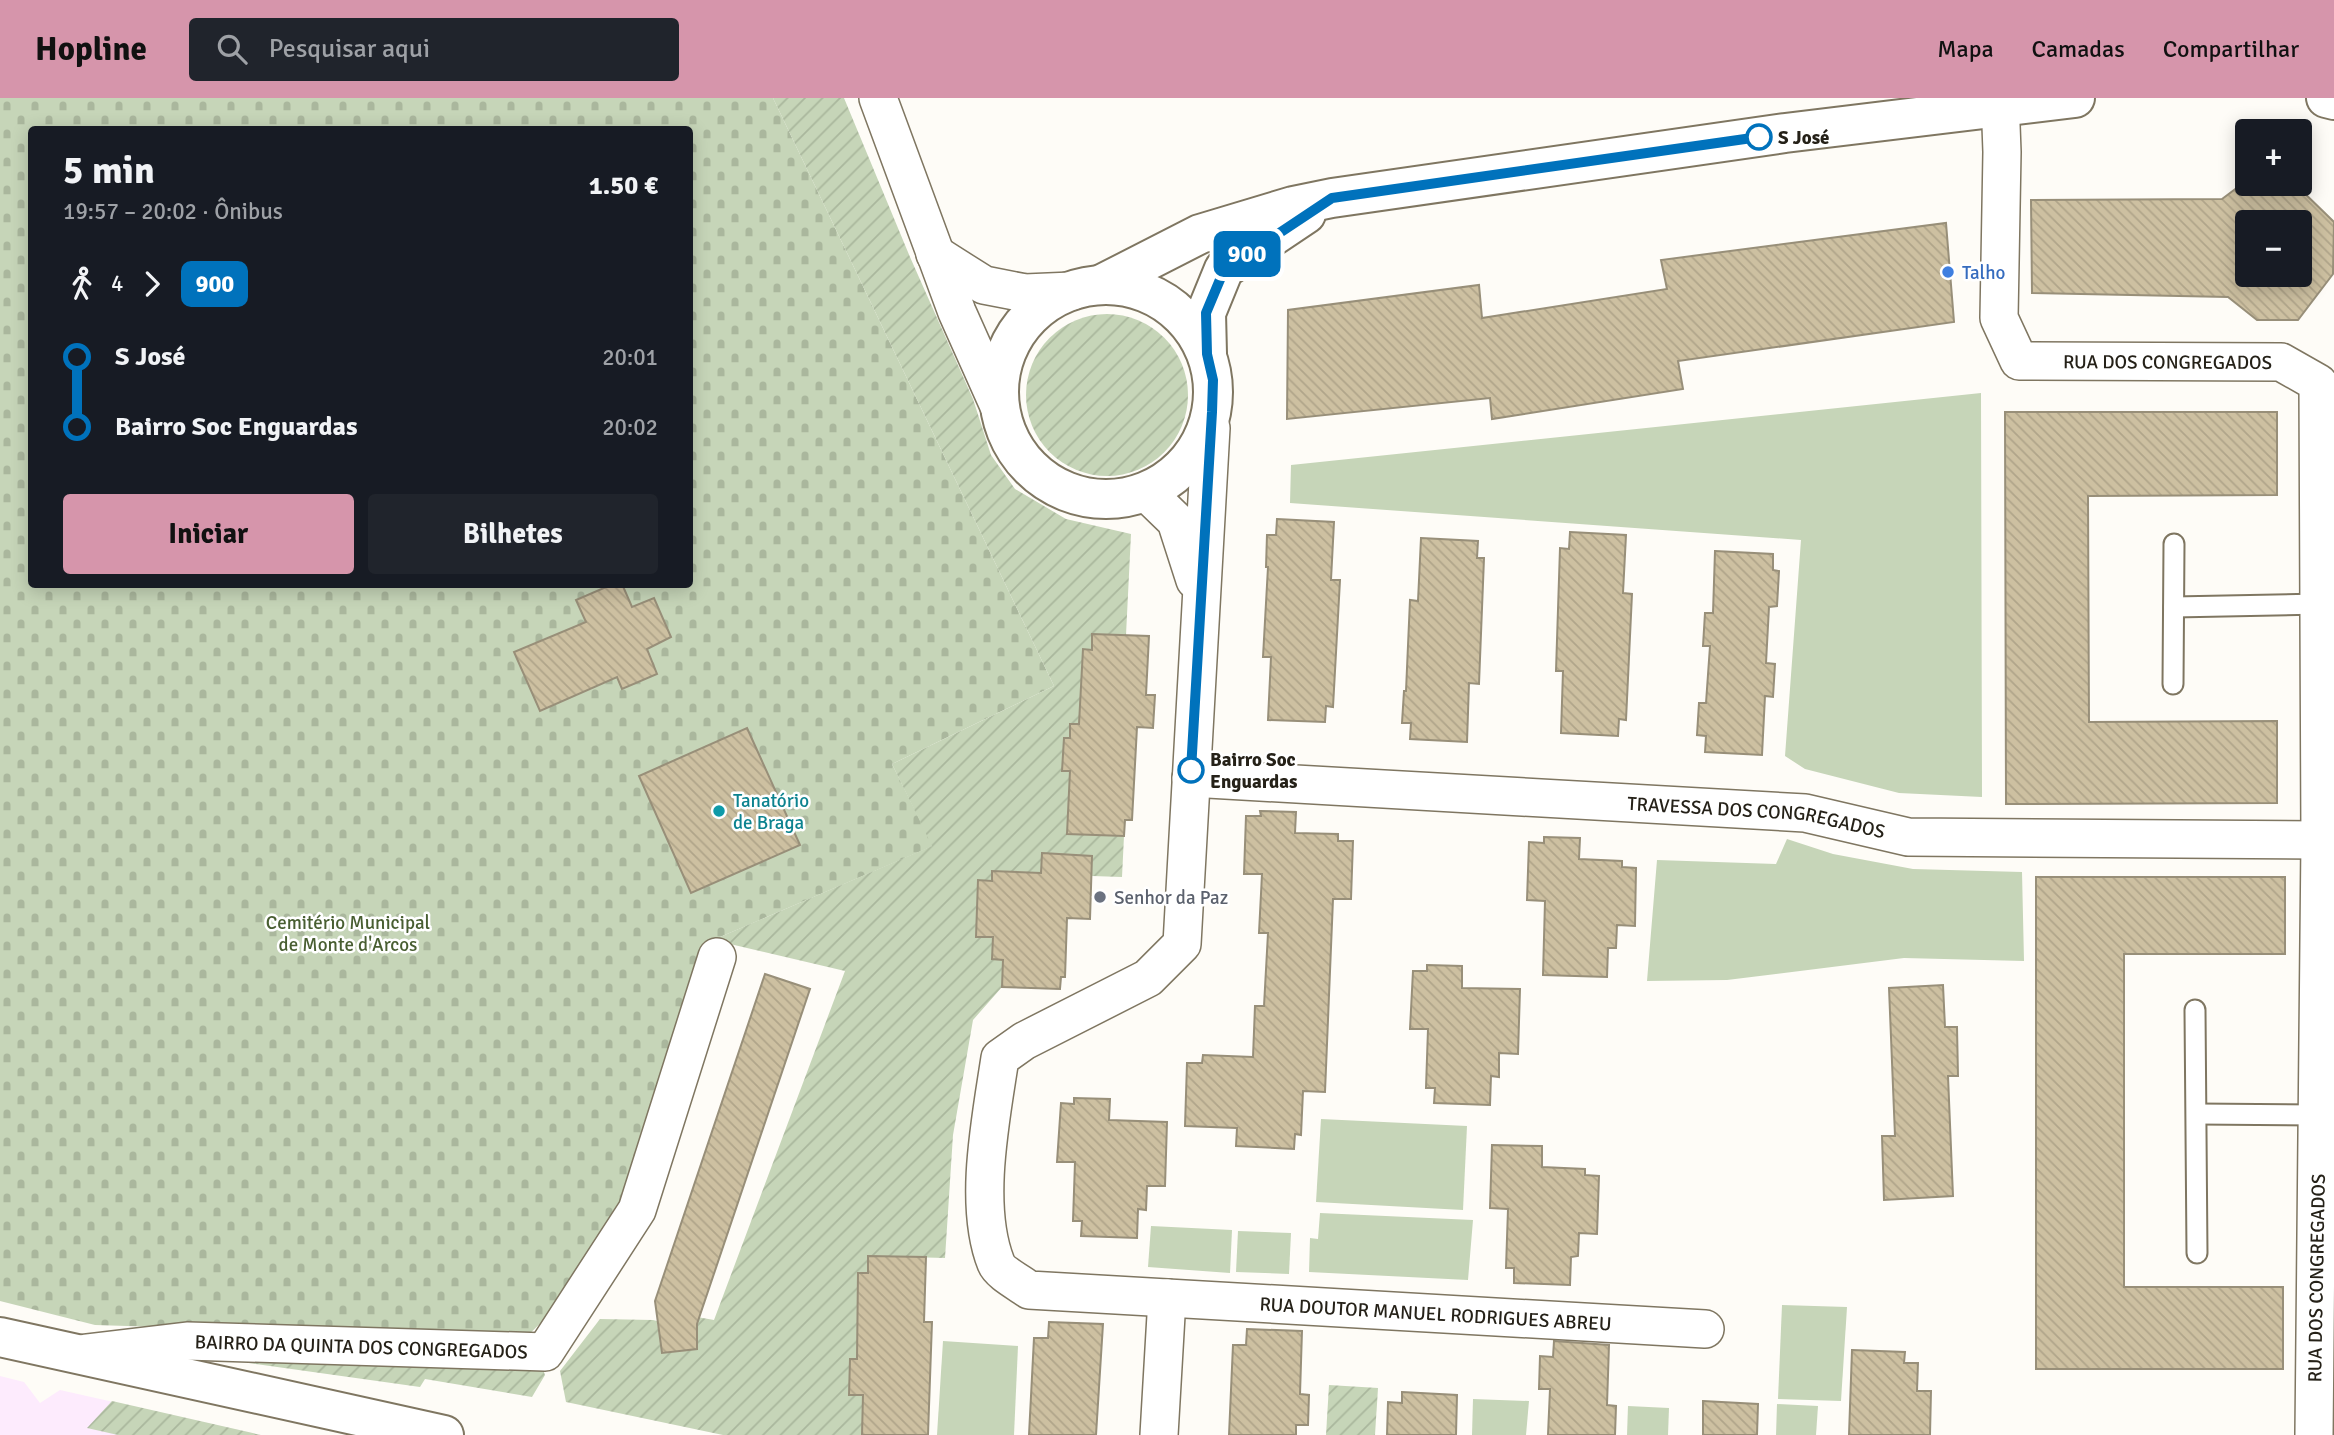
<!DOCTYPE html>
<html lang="pt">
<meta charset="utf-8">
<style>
body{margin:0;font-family:Signika,sans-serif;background:#20242c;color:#f1f3f6;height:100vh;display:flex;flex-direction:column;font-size:26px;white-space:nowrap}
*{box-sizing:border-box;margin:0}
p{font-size:23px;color:#9ea1a6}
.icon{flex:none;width:38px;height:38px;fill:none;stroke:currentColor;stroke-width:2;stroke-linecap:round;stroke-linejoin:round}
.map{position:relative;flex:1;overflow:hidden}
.sheet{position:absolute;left:28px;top:28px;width:665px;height:462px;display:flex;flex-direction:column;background:#171b24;border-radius:7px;box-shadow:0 4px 18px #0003}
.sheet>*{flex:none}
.badge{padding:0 14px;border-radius:10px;font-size:24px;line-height:46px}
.controls{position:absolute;left:2235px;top:21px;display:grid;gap:14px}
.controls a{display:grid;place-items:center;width:77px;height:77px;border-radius:7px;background:#171b24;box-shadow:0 4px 18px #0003;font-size:35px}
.map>.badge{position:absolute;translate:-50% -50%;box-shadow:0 0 0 4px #fff}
.legs{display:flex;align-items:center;gap:10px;height:77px;padding:0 35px;font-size:23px}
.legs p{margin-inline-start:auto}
.headline{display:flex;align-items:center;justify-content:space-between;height:119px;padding:0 35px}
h1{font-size:38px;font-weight:800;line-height:52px}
.button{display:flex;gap:14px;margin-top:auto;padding:14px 35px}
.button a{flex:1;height:80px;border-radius:7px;background:#d695ab;color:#111;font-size:28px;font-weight:800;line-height:80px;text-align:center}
.button a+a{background:#20242c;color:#f1f3f6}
ul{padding:0 35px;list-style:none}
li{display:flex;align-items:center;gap:24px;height:70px;font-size:26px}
li i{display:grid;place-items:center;width:10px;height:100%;margin:0 9px;background:currentColor}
li i::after{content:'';width:18px;height:18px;margin:-9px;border:5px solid;border-radius:50%;background:#171b24}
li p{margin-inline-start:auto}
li:first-child i{background:linear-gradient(#0000 50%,currentColor 0)}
li:last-child i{background:linear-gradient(currentColor 50%,#0000 0)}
header{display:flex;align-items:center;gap:42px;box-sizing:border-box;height:98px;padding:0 35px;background:#d695ab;color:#111}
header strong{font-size:33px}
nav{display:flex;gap:38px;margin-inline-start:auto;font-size:24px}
.search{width:490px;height:63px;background:#20242c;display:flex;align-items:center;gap:18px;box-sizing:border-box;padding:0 24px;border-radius:7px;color:#9ea1a6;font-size:26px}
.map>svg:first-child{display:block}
</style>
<header>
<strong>Hopline</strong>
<div class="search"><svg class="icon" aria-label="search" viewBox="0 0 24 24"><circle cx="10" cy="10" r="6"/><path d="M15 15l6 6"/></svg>Pesquisar aqui</div>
<nav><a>Mapa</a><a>Camadas</a><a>Compartilhar</a></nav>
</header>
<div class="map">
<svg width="2334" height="1337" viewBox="0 0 2334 1337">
<defs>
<pattern id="cemetery-stones" width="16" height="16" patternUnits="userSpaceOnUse" patternTransform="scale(1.75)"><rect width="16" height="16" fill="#c6d5b8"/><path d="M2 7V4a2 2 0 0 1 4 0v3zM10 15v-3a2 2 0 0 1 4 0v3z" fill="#aab79d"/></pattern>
<pattern id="garden-furrows" width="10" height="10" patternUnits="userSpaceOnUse" patternTransform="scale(1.75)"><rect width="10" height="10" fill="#c6d5b8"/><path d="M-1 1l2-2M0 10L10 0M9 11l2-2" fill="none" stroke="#aab79d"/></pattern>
<pattern id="building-back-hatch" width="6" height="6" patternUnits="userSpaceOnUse" patternTransform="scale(1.75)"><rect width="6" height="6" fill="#cdc0a1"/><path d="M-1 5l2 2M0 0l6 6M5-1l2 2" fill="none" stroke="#b0a58a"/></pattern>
</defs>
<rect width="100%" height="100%" fill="#fefcf7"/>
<path fill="#fdebfd" d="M 0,1278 L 24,1284 L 40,1305 L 60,1292 L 261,1337 L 0,1337 Z"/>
<g fill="#c6d5b8">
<path d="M 1981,295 L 1982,699 L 1899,695 L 1805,671 L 1785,658 L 1801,442 L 1290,405 L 1291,367 Z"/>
<path d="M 1787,741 L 1833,756 L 1913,771 L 2022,774 L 2024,863 L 1904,860 L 1727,882 L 1647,883 L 1657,762 L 1776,766 Z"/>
<path d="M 1321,1021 L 1467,1028 L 1463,1112 L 1316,1104 Z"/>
<path d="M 1320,1115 L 1473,1122 L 1468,1182 L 1309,1174 L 1310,1140 L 1318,1141 Z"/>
<path d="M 1151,1128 L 1232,1132 L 1230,1175 L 1148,1169 Z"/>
<path d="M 1238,1133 L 1291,1135 L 1289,1176 L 1236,1174 Z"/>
<path d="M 1782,1207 L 1847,1209 L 1841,1303 L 1778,1301 Z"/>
<path d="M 943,1243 L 1018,1248 L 1014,1337 L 937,1337 Z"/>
<path d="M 1473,1301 L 1529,1303 L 1526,1337 L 1472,1337 Z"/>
<path d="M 1777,1306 L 1818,1308 L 1816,1337 L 1776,1337 Z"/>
<path d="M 1628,1308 L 1669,1310 L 1668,1337 L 1627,1337 Z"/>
</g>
<path fill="url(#cemetery-stones)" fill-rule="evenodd" d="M 0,0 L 773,0 L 1054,588 L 892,666 L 933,748 L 713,842 L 627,1107 L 581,1186 L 521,1244 L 450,1238 L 95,1227 L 0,1203 ZM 32,32 L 690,32 L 690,486 L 32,486 Z"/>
<g fill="url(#garden-furrows)">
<path d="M 773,0 L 844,0 L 910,159 L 973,301 L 991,357 L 1015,391 L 1066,421 L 1131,436 L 1126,537 L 1093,536 L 1092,552 L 1083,552 L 1081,583 L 1090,584 L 1087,627 L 1070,626 L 1070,640 L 1063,673 L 1070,673 L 1067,735 L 1124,738 L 1122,779 L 1092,778 L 1092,767 L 1078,766 L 1042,755 L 1041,785 L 992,773 L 992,783 L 978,782 L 976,839 L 993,839 L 1003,862 L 1002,889 L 973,922 L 953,1037 L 945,1160 L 868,1158 L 868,1175 L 858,1175 L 858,1208 L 864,1261 L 850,1261 L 849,1296 L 863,1297 L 862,1337 L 723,1337 L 566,1304 L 560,1273 L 600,1221 L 653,1222 L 657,1223 L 662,1255 L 697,1251 L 697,1219 L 714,1222 L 845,873 L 713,842 L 932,748 L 892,666 L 1054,588 Z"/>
<circle cx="1107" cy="297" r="81"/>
<path d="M 204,1247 L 541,1266 L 545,1277 L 532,1299 L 425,1281 L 420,1289 L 249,1265 Z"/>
<path d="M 1329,1287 L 1378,1290 L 1375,1337 L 1326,1337 Z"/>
<path d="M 112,1303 L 261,1337 L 118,1337 L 87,1330 Z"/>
</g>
<g fill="url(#building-back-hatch)" stroke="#988f79" stroke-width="2" fill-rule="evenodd">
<path d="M 2242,86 L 2295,86 L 2334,124 L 2333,176 L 2298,222 L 2257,222 L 2228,199 L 2032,195 L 2031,102 L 2222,101 ZM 2247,124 L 2300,124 L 2300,177 L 2247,177 Z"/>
<path d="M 1946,125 L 1954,224 L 1678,263 L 1683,291 L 1492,321 L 1490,300 L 1287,321 L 1288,212 L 1479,187 L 1482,220 L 1667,191 L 1661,162 Z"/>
<path d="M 2005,314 L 2277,314 L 2277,397 L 2088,398 L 2089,624 L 2277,623 L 2277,705 L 2006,706 Z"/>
<path d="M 1277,421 L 1334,424 L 1331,482 L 1340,482 L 1333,609 L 1326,608 L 1325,624 L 1268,622 L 1271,559 L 1263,559 L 1268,469 L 1266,469 L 1267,437 L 1276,437 Z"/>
<path d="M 1570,434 L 1626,437 L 1623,495 L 1632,496 L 1626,622 L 1619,621 L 1618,638 L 1561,635 L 1563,573 L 1556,573 L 1560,450 L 1569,451 Z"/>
<path d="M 1421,440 L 1478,443 L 1477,460 L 1484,460 L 1479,586 L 1469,585 L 1467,644 L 1410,641 L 1411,625 L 1402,625 L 1404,593 L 1406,593 L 1410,502 L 1418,503 Z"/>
<path d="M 1715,453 L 1773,456 L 1773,472 L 1779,473 L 1777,508 L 1769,509 L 1766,565 L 1775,566 L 1773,599 L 1765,598 L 1762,657 L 1705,654 L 1706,638 L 1697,637 L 1699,605 L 1706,605 L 1710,548 L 1703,548 L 1705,515 L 1713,515 Z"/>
<path d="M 613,486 L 622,486 L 632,509 L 654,500 L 671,539 L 647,551 L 657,576 L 622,591 L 617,579 L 540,613 L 514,554 L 586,524 L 576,502 Z"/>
<path d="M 1092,536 L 1149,538 L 1146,597 L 1155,597 L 1153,630 L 1137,629 L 1132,722 L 1125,722 L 1124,738 L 1067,736 L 1070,673 L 1062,673 L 1064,640 L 1070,640 L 1070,626 L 1079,626 L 1083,551 L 1092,552 Z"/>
<path d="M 747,630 L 800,747 L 691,795 L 639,678 Z"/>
<path d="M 1260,713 L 1296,714 L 1295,735 L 1338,736 L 1338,743 L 1353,743 L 1351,801 L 1333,801 L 1325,994 L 1303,993 L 1301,1037 L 1295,1036 L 1294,1051 L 1236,1048 L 1237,1030 L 1185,1028 L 1187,965 L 1202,965 L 1203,957 L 1253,959 L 1255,908 L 1264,908 L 1268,835 L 1259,835 L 1262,776 L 1244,776 L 1246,718 L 1261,718 Z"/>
<path d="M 1544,739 L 1580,740 L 1579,761 L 1622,763 L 1622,769 L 1636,770 L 1635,828 L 1617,827 L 1616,850 L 1608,850 L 1607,879 L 1543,877 L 1545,803 L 1527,802 L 1529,744 L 1544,745 Z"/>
<path d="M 1042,755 L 1092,758 L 1090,821 L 1067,820 L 1065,879 L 1061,879 L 1060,891 L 1002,889 L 1003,862 L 992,861 L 993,839 L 976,839 L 978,782 L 992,783 L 992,773 L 1041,775 Z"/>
<path d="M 2036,779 L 2285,779 L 2285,856 L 2124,856 L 2124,1189 L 2283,1189 L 2283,1271 L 2036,1271 Z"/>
<path d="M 1427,867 L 1462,868 L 1462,890 L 1520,891 L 1518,956 L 1499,955 L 1499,979 L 1491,978 L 1490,1007 L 1434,1005 L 1435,990 L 1426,990 L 1428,931 L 1410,931 L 1413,873 L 1427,873 Z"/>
<path d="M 765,876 L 810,891 L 697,1226 L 697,1251 L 662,1255 L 655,1203 Z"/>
<path d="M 1943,887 L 1945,929 L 1957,929 L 1958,978 L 1948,978 L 1953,1098 L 1884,1102 L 1882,1038 L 1895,1038 L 1889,890 Z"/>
<path d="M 1074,1000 L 1110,1001 L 1109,1022 L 1167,1024 L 1165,1088 L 1147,1088 L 1146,1112 L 1138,1111 L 1137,1140 L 1081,1138 L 1082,1123 L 1073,1123 L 1075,1064 L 1057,1064 L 1061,1005 L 1074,1006 Z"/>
<path d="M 1492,1047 L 1542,1048 L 1542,1069 L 1585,1071 L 1585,1077 L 1599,1078 L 1597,1136 L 1579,1135 L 1578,1158 L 1571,1159 L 1570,1187 L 1514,1185 L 1514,1170 L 1506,1170 L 1508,1111 L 1490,1110 Z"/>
<path d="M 868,1158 L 926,1159 L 924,1224 L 932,1224 L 928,1337 L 862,1337 L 863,1297 L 849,1297 L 850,1261 L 857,1261 L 858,1175 L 868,1175 Z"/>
<path d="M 1049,1224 L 1103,1226 L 1096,1337 L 1029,1337 L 1034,1240 L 1048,1240 Z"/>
<path d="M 1247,1231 L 1302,1233 L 1300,1296 L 1309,1297 L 1308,1327 L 1296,1327 L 1296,1337 L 1229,1337 L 1233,1247 L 1246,1247 Z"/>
<path d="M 1554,1243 L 1609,1247 L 1607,1307 L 1616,1308 L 1615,1337 L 1548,1337 L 1550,1291 L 1539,1291 L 1540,1258 L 1553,1259 Z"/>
<path d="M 1852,1252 L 1905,1254 L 1904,1265 L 1918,1265 L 1917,1293 L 1931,1293 L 1930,1337 L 1849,1337 Z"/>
<path d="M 1402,1294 L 1457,1297 L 1456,1337 L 1387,1337 L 1388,1304 L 1402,1305 Z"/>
<path d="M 1703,1303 L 1758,1306 L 1757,1337 L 1703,1337 Z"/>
</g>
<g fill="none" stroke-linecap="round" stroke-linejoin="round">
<g stroke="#7f7661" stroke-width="23">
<g id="service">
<path d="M 2174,509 L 2319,506"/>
<path d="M 2173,586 L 2174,446"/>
<path d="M 2195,912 L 2197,1155"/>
<path d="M 2197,1016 L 2317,1017"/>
</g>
</g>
<g stroke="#7f7661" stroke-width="40">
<g id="minor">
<path d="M 878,0 L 957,214 L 999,308"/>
<path id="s1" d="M 2000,0 L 2002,54 L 1999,220 L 2019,263 L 2281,264 L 2318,285 L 2320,742 L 2314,1337"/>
<path d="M 935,156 L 984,187 L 1025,195 L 1072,193"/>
<path id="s2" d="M 1211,330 L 1182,846 L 1148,880 L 1024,943 L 1000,960 C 991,1020 973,1107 996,1165 C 1000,1175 1020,1185 1029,1192 L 1705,1231"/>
<path d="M 1146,394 L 1176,423 L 1195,482"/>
<path id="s3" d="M 1191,680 L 1805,715 L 1908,739 L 2320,742"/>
<path id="s4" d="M 86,1255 L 187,1243 L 545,1254 L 637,1112 L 717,859"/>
<path d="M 1159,1337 L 1167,1200"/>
</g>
</g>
<g stroke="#7f7661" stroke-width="42">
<g id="tertiary">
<path d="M 2326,0 L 2334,2"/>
<path d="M 1104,185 L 1200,136 L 1293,108 L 1332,100 L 1785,35 L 2075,0"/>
<circle cx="1106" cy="294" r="107"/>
<path d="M 1207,256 L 1206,215 L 1224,171 L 1306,116"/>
<path d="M 0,1239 L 444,1337"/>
</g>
</g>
<use href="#service" stroke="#fff" stroke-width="19"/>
<use href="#minor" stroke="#fff" stroke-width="37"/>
<use href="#tertiary" stroke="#fff" stroke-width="38"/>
</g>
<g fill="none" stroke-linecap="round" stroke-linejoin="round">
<g stroke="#fff" stroke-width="16">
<path id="line-1" d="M 1191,672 L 1212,314 L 1213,282 L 1207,256 L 1206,215 L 1224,172 L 1332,100 L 1759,39"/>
</g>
<use href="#line-1" stroke="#0072bc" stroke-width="10"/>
</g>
<g fill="#fff" stroke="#0072bc" stroke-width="3.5">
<circle cx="1759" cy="39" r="12"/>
<circle cx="1191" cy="672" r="12"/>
</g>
<circle fill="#3f7fe0" stroke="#fff" stroke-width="2.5" cx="1948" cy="174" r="7"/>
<circle fill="#0f9aa8" stroke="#fff" stroke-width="2.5" cx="719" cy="713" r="7"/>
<circle fill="#6b7280" stroke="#fff" stroke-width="2.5" cx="1100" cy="799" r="7"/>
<g text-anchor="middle" stroke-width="5" stroke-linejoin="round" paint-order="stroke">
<g font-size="19" font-weight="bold" fill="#252118" stroke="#fff" text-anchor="start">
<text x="1778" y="46">S José</text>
<text x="1210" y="668">Bairro Soc<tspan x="1210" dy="22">Enguardas</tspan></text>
</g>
<g font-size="19" fill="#366cbe" stroke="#fff" text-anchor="start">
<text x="1962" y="181">Talho</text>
</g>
<g font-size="19" fill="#252118" stroke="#fff">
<text dy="7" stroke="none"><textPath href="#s1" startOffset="416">RUA DOS CONGREGADOS</textPath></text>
<text dy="7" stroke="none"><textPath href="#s3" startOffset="567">TRAVESSA DOS CONGREGADOS</textPath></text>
<text transform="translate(2316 1180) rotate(-89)" y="7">RUA DOS CONGREGADOS</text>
<text dy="7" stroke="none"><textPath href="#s2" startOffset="1391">RUA DOUTOR MANUEL RODRIGUES ABREU</textPath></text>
<text dy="7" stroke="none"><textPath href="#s4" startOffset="276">BAIRRO DA QUINTA DOS CONGREGADOS</textPath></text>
</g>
<g font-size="19" fill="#0d838f" stroke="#fff" text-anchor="start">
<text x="733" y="709">Tanatório<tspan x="733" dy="22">de Braga</tspan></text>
</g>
<g font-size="19" fill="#5b616d" stroke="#fff" text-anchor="start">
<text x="1114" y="806">Senhor da Paz</text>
</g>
<g font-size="19" fill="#485e31" stroke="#fff">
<text x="348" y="831">Cemitério Municipal<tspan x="348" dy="22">de Monte d'Arcos</tspan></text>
</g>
</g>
</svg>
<div class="controls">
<a>+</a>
<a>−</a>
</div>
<b class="badge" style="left:1247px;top:156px;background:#0072bc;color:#fff">900</b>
<section class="sheet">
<div class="headline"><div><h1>5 min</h1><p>19:57 – 20:02 · Ônibus</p></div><b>1.50 €</b></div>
<div class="legs"><svg class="icon" aria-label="walk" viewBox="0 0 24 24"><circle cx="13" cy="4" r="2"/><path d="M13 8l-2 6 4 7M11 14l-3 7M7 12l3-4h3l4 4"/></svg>4<svg class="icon" aria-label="forward" viewBox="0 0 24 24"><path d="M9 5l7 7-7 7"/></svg><b class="badge" style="background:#0072bc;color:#fff">900</b></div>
<ul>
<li><i style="color:#0072bc"></i><b>S José</b><p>20:01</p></li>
<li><i style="color:#0072bc"></i><b>Bairro Soc Enguardas</b><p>20:02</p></li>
</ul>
<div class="button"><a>Iniciar</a><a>Bilhetes</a></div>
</section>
</div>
